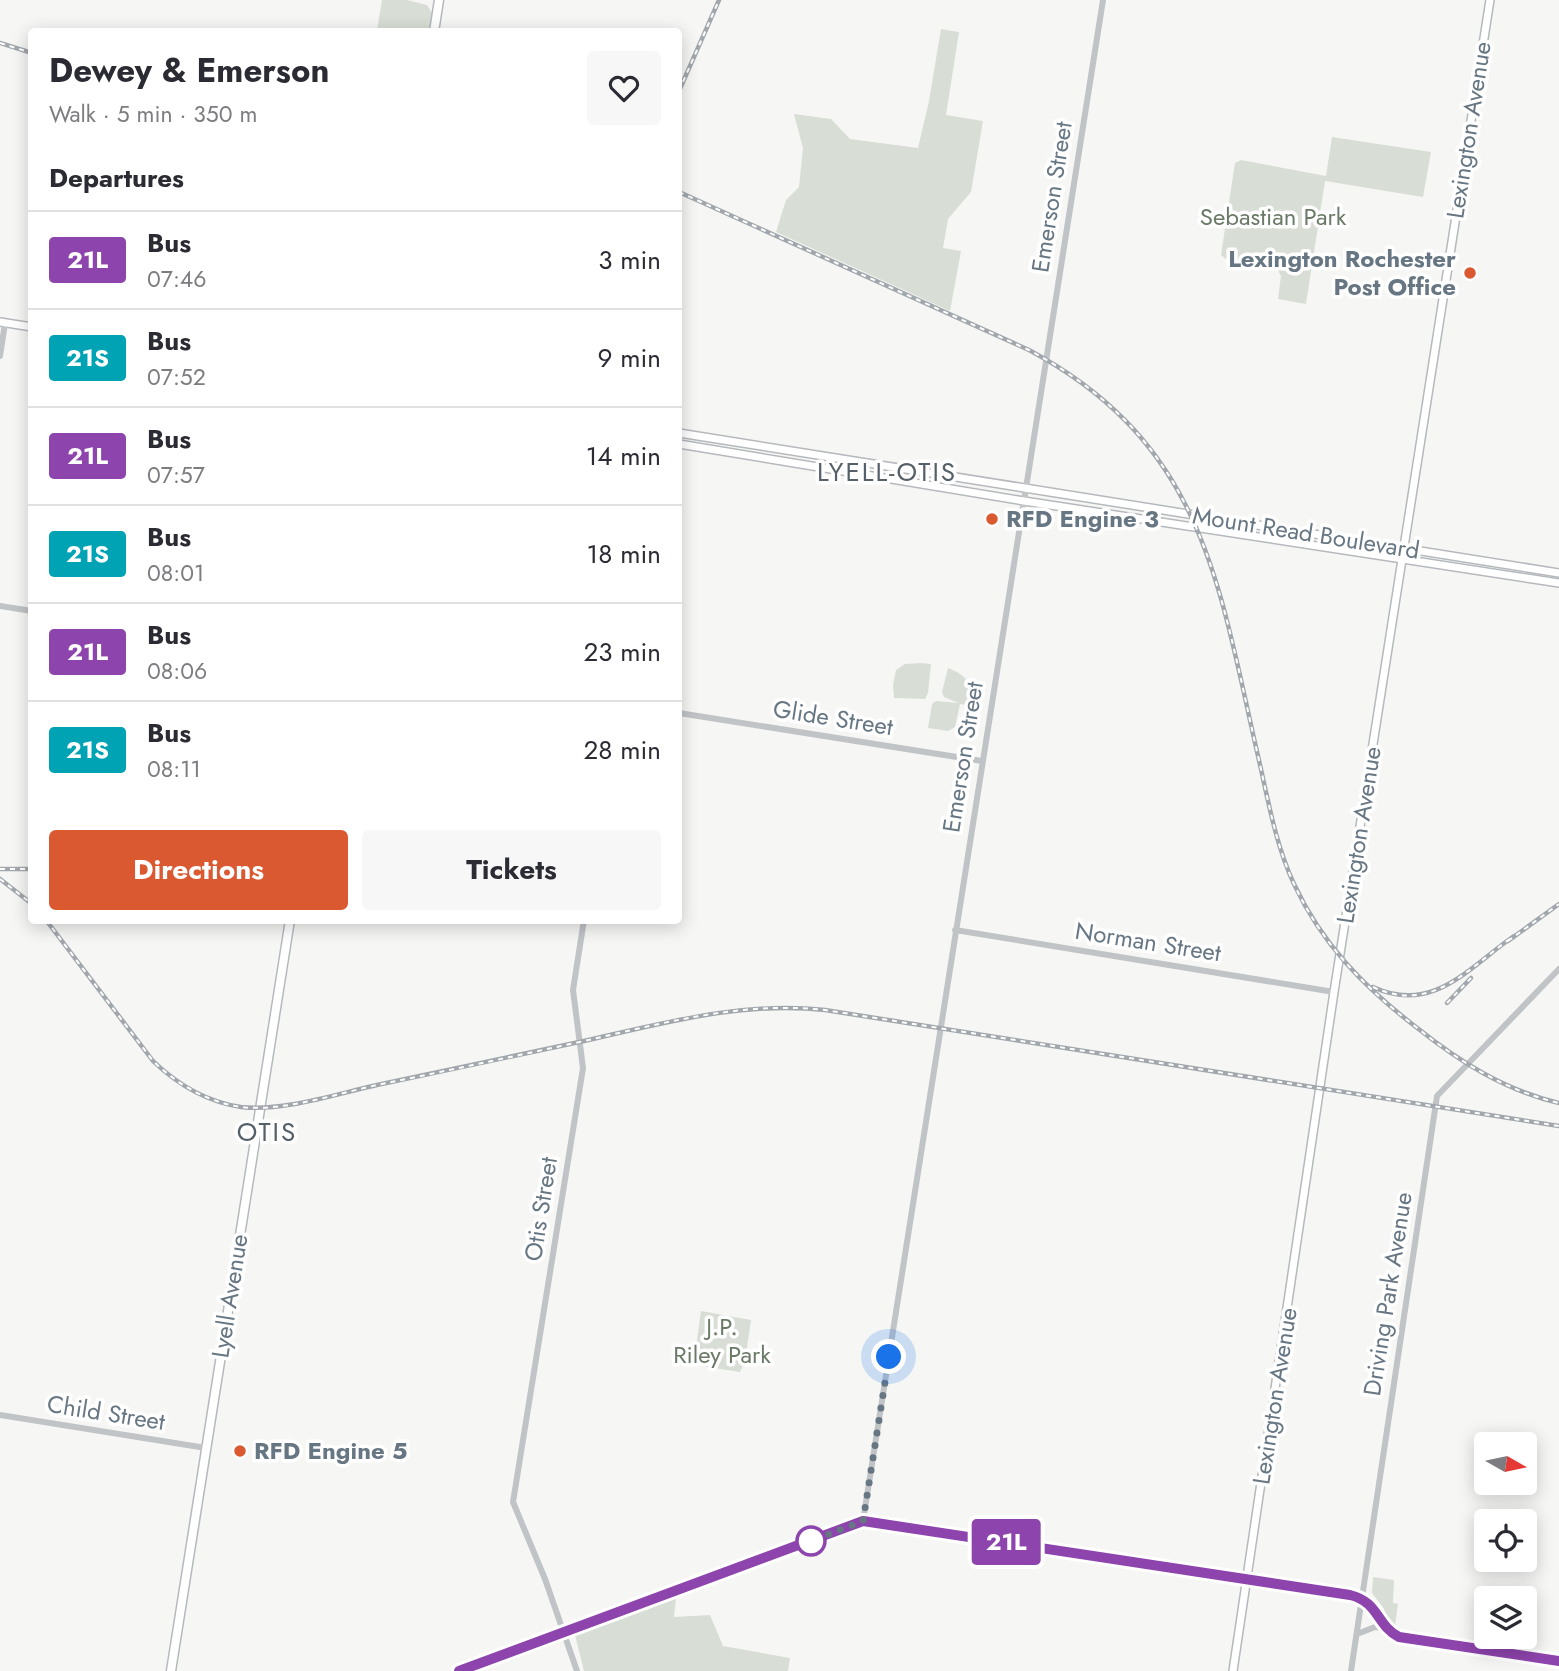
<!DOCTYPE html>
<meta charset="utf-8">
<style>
body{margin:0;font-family:Jost,sans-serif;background:#f7f7f7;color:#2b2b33;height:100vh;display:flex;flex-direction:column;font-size:26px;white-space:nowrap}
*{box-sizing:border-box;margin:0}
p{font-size:23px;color:#7c7c81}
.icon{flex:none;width:38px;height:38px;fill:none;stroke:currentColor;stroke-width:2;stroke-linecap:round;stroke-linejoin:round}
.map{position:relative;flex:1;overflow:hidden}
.sheet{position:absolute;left:28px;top:28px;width:654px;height:896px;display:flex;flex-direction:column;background:#fff;border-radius:7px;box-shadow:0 4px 18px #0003}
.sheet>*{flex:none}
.badge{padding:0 14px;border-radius:5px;font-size:24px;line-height:46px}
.needle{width:46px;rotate:99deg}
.tools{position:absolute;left:1474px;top:1432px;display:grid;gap:14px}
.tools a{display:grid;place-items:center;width:63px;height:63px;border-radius:7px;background:#fff;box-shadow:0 4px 18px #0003;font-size:35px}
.you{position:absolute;width:35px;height:35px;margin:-18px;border:5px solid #fff;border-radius:50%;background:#1a73e8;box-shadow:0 0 0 10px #1a73e833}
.map>.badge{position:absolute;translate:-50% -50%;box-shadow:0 0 0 4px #fff}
h2{padding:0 21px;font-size:26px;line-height:63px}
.round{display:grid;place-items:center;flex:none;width:74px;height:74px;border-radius:7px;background:#f7f7f7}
.overview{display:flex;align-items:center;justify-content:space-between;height:119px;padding:0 21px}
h1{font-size:33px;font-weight:700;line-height:52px}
.action{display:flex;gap:14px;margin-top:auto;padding:14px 21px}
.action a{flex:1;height:80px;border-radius:7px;background:#da5930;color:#fff;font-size:28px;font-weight:700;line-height:80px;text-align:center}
.action a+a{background:#f7f7f7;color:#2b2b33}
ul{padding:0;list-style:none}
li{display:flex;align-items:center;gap:21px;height:98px;padding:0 21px;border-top:2px solid #e1e1e2}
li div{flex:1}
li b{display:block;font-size:26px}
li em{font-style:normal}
li .badge{min-width:77px;font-weight:700;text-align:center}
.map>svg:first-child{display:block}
</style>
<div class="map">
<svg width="1559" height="1671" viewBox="0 0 1559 1671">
<rect width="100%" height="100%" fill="#f6f7f4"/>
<g fill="#d8ddd5">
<path d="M 382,0 L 407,0 L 427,5 L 432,13 L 429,31 L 377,31 Z"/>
<path d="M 941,29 L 959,32 L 946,115 L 983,121 L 971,192 L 948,219 L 943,248 L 961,251 L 950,311 L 776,232 L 786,200 L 799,187 L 803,148 L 794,114 L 831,119 L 850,139 L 918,148 L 929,101 Z"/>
<path d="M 1332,137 L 1431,152 L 1423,197 L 1325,181 L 1306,304 L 1278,299 L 1281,276 L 1276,267 L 1226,259 L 1221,255 L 1235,163 L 1241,160 L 1326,176 Z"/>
<path d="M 921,663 L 931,664 L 928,693 L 925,699 L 894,698 L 893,685 L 896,670 L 905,664 Z"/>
<path d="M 948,668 C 966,675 977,685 966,705 L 960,704 L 955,727 L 948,731 L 928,728 L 932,704 L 936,701 L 959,703 L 944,697 L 942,692 Z"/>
<path d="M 701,1311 L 751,1320 L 745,1361 L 740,1372 L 701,1366 L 703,1357 L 695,1355 Z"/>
<path d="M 1373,1577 L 1394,1580 L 1393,1603 L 1398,1604 L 1395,1625 L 1387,1617 L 1395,1627 L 1382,1611 L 1385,1610 L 1372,1593 Z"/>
<path d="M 676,1598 L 674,1617 L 710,1615 L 723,1646 L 790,1658 L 788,1671 L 584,1671 L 575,1635 Z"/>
</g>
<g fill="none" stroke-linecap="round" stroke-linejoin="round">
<g stroke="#b5b9bd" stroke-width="10">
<g id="secondary">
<path d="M 0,322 L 32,327"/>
<path d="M 679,433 L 1559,573"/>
<path d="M 679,444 L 1024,501 L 1559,583"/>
<path d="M 1233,1671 L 1334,992 L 1490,0"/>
</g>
</g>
<g stroke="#b5b9bd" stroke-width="11">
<g id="primary">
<path d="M 434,32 L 439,0"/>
<path d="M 171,1671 L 290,920"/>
</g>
</g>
<g stroke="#c0c4c7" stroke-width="6">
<path d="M 0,356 L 5,323"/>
<path d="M 0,606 L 32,611"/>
<path d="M 679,713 L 982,761"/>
<path d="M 955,930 L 1334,992"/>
<path d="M 0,1415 L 206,1448"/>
<path d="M 863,1521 L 1103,0"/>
<path d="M 1357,1634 L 1375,1627 L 1387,1628"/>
<path d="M 459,1671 L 863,1521 L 1357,1597 C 1378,1604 1380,1627 1399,1637 L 1559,1661"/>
<path d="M 577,1671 L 545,1579 L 513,1502 L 583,1068 L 573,990 L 584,920"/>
<path d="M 1351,1671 L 1437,1096 L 1559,969"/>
</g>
<use href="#secondary" stroke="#fff" stroke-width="7"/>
<use href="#primary" stroke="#fff" stroke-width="8"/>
<g stroke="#a1a7ac" stroke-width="4.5">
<g id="rail">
<path d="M 0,43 L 32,53"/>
<path d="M 679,91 L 719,0"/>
<path d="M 679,192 L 1029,350 C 1204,444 1218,582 1258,756 C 1268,799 1275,843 1294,884 C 1322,944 1364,987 1416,1027 C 1460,1062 1504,1090 1559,1103"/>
<path d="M 0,869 L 32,869"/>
<path d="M 0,879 L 32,904"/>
<path d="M 46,920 L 153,1061 C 177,1084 207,1102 241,1107 C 282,1112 336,1094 377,1085 C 446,1071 515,1056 584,1041 C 664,1023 742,1001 825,1010 L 1559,1126"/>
<path d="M 1508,941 L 1559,904"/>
<path d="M 1373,987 C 1433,1015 1469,967 1514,936"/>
<path d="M 1447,1003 L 1471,978"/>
</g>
</g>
<use href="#rail" stroke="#fff" stroke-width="2" stroke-dasharray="5" stroke-linecap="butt"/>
</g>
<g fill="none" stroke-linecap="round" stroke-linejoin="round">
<g stroke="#fff" stroke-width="16">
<path id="line" d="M 459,1671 L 863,1521 L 1350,1595 C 1379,1602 1376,1625 1399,1637 L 1559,1661"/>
</g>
<use href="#line" stroke="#8e44ad" stroke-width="10"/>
<path stroke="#677683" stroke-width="7" stroke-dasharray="0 12.6" d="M 811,1541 L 808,1542 L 863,1521 L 889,1357"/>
</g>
<g fill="#da5930" stroke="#fff" stroke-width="2.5">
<circle cx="1470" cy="273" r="7"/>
<circle cx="992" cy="519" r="7"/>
<circle cx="240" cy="1451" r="7"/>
</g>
<circle fill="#fff" stroke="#8e44ad" stroke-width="3.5" cx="811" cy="1541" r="14"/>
<g text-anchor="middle" stroke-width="7" stroke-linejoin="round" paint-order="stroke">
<g font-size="24" fill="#677683" stroke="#fff">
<text transform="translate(1469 130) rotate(-81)" y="8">Lexington Avenue</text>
<text transform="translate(1052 197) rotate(-81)" y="8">Emerson Street</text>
<text transform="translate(1306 533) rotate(9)" y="8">Mount Read Boulevard</text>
<text transform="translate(833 718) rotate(9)" y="8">Glide Street</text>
<text transform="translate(963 757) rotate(-81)" y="8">Emerson Street</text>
<text transform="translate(1359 835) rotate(-81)" y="8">Lexington Avenue</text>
<text transform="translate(1148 942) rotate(9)" y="8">Norman Street</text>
<text transform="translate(541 1209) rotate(-81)" y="8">Otis Street</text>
<text transform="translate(1388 1294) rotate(-81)" y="8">Driving Park Avenue</text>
<text transform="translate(230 1296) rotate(-81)" y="8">Lyell Avenue</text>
<text transform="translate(1275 1396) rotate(-81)" y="8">Lexington Avenue</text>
<text transform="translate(106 1413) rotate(9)" y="8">Child Street</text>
</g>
<g font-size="24" fill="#6a7a66" stroke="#fff">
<text x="1273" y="225">Sebastian Park</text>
<text x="722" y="1335">J.P.<tspan x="722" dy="28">Riley Park</tspan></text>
</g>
<g font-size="24" font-weight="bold" fill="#677683" stroke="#fff" text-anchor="start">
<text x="1456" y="267" text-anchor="end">Lexington Rochester<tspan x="1456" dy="28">Post Office</tspan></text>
<text x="1006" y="527">RFD Engine 3</text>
<text x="254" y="1459">RFD Engine 5</text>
</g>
<g font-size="26" letter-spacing="2" fill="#556068" stroke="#fff">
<text x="887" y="481">LYELL-OTIS</text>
<text x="267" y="1141">OTIS</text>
</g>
</g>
</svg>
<div class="tools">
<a><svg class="needle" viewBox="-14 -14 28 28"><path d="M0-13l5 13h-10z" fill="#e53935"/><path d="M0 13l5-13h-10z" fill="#7c7c81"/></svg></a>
<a><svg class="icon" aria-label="locate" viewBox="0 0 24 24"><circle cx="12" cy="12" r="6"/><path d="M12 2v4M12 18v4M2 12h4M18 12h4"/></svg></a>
<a><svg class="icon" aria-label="layers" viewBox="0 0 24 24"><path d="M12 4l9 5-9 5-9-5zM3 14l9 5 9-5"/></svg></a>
</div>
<div class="you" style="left:889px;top:1357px"></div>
<b class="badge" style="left:1006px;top:1542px;background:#8e44ad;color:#fff">21L</b>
<section class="sheet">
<div class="overview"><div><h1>Dewey &amp; Emerson</h1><p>Walk · 5 min · 350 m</p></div><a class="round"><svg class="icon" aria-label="heart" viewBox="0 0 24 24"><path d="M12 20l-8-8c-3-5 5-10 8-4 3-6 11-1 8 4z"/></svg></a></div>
<h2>Departures</h2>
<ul>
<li><span class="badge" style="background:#8e44ad;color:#fff">21L</span><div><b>Bus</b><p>07:46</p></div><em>3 min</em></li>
<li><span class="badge" style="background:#00a3b4;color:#fff">21S</span><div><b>Bus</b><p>07:52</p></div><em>9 min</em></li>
<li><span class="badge" style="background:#8e44ad;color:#fff">21L</span><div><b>Bus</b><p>07:57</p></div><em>14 min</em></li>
<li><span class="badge" style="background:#00a3b4;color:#fff">21S</span><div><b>Bus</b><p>08:01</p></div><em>18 min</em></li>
<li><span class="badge" style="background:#8e44ad;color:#fff">21L</span><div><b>Bus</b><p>08:06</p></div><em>23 min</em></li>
<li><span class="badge" style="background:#00a3b4;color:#fff">21S</span><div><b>Bus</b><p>08:11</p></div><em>28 min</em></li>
</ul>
<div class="action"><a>Directions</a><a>Tickets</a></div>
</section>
</div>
